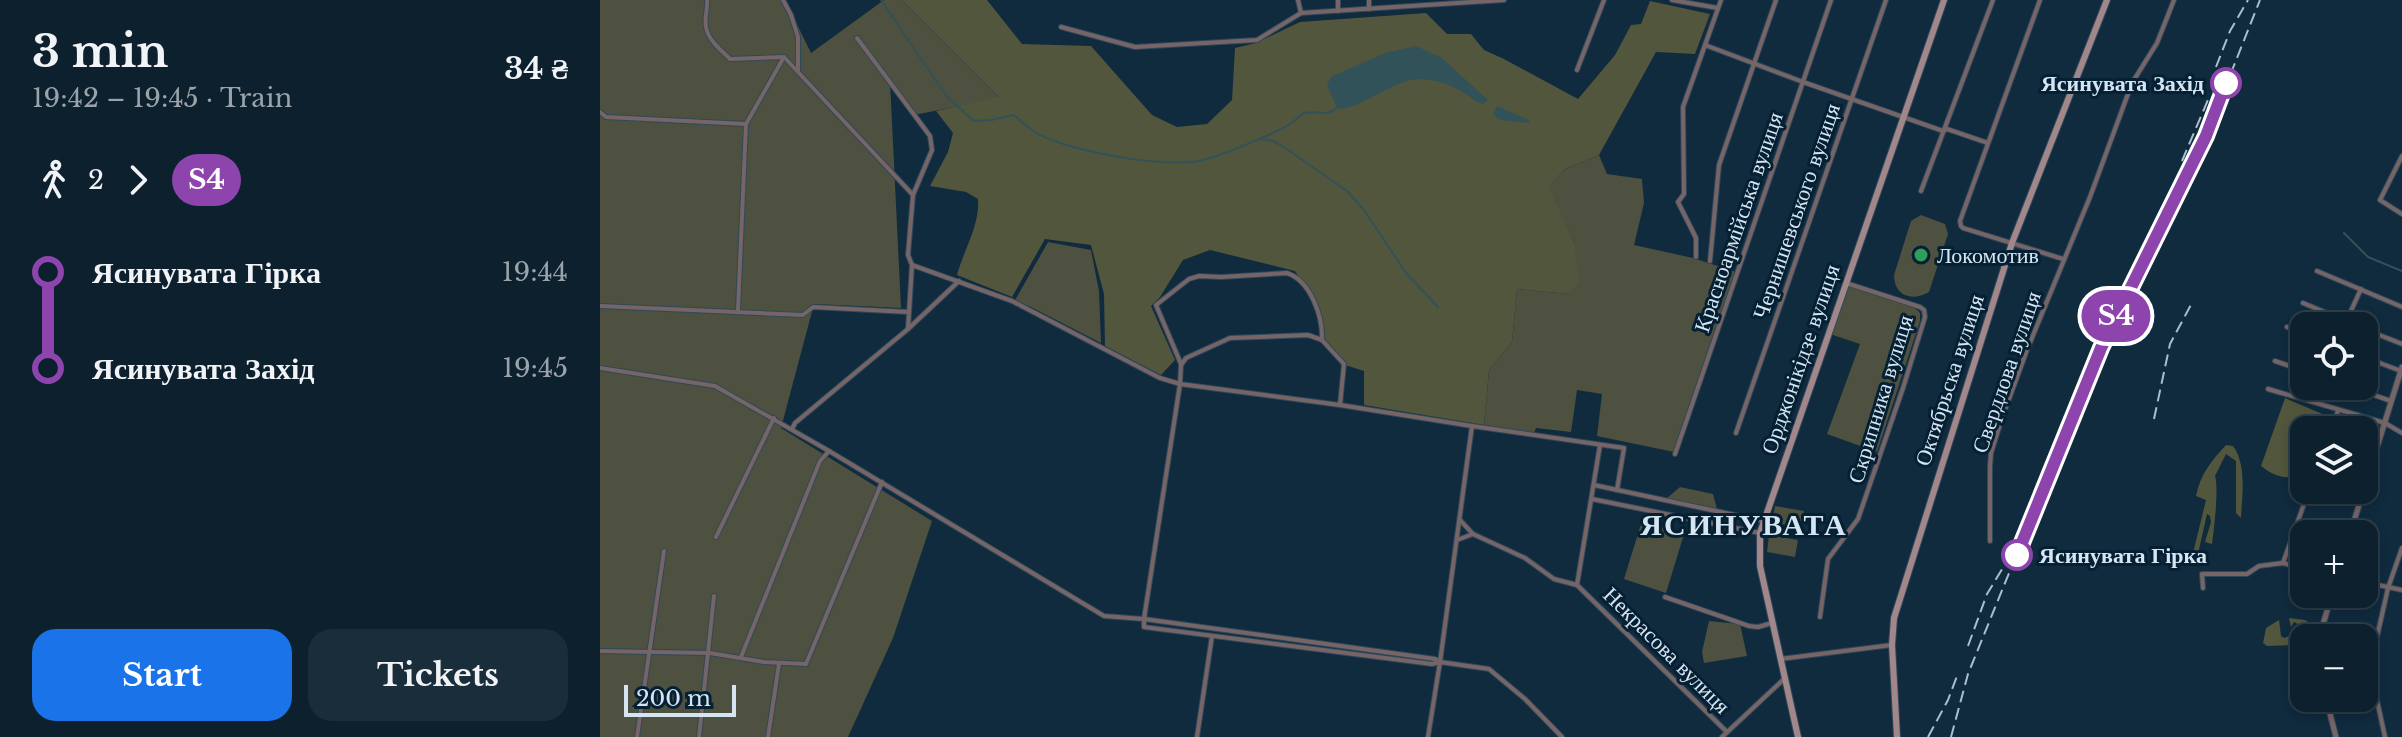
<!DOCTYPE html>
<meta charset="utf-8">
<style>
body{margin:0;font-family:"Libre Baskerville",serif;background:#1a2d3a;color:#f1f3f6;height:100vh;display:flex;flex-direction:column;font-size:30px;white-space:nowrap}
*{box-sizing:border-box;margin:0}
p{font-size:26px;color:#9aa3aa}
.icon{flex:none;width:44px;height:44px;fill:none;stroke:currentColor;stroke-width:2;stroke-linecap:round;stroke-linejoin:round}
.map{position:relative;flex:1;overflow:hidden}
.side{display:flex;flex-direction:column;background:#0c202e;width:600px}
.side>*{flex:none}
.badge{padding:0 16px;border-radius:26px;font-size:28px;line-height:52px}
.controls{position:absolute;left:1690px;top:312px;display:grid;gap:16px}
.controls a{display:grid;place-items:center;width:88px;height:88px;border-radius:16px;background:#0c202e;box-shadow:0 4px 12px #0003,0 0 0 2px #2c3e4a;font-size:40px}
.scale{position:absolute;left:24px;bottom:20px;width:112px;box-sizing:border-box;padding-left:8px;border:4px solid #d5e5f2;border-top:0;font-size:22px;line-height:28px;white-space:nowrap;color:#d5e5f2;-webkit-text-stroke:6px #052033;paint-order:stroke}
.map>.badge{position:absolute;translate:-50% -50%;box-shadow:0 0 0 4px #fff}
.legs{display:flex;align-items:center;gap:12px;height:88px;padding:0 32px;font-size:26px}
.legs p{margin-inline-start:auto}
.overview{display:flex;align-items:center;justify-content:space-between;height:136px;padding:0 32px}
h1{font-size:44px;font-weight:700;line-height:60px}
.primary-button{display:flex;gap:16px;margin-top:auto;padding:16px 32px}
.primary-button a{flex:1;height:92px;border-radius:24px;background:#1a73e8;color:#fff;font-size:32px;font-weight:700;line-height:92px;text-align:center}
.primary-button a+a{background:#1a2d3a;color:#f1f3f6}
ul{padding:0 32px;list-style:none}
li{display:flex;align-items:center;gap:28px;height:96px;font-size:30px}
li i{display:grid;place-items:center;width:12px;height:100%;margin:0 10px;background:currentColor}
li i::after{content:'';width:20px;height:20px;margin:-10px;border:6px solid;border-radius:50%;background:#0c202e}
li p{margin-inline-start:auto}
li:first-child i{background:linear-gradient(#0000 50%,currentColor 0)}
li:last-child i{background:linear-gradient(currentColor 50%,#0000 0)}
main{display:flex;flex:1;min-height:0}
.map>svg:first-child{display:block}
</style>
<main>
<section class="side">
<div class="overview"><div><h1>3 min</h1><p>19:42 – 19:45 · Train</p></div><b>34 ₴</b></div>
<div class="legs"><svg class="icon" aria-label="walk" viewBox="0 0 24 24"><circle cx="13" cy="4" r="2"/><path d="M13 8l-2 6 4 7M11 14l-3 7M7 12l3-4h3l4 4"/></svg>2<svg class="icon" aria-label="forward" viewBox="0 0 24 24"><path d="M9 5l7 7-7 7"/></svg><b class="badge" style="background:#8e44ad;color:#fff">S4</b></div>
<ul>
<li><i style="color:#8e44ad"></i><b>Ясинувата Гірка</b><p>19:44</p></li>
<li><i style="color:#8e44ad"></i><b>Ясинувата Захід</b><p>19:45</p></li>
</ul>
<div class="primary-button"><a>Start</a><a>Tickets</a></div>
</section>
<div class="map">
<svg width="1802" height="737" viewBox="0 0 1802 737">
<rect width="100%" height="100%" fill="#102a3e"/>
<g fill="#4e513f">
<path d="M 0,0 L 185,0 L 211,53 L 284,0 L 302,0 L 400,98 L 314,115 L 290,81 L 301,308 L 214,304 L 181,428 L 332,521 L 293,638 L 248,737 L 0,737 Z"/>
<path d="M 999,155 L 1007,174 L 1042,179 L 1044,203 L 1034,245 L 1093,258 L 1136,272 L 1074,452 L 997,436 L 1002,394 L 977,390 L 971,432 L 936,428 L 934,433 L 884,425 L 889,370 L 912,342 L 917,289 L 969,294 L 974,243 L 948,188 L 965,169 Z"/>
<path d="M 1321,215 L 1345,224 L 1348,234 L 1329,292 C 1312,302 1294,296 1294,275 L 1311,221 Z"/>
<path d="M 448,242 L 491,250 L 499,291 L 501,343 L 429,306 L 414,302 Z"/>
<path d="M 1247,285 L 1314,307 L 1320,313 L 1320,321 L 1277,452 L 1227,434 L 1260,344 L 1230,334 Z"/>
<path d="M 1080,487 L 1113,494 L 1117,509 L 1066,499 Z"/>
<path d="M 1175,506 L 1204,511 L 1200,528 L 1172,522 Z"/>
<path d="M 1042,521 L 1084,534 L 1066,593 L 1024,579 Z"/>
<path d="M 1169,535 L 1198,540 L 1195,557 L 1167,552 Z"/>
<path d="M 1109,621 L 1140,624 L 1147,656 L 1104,663 L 1102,652 Z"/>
</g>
<g fill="#52563c">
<path d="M 302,0 L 387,0 L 422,44 L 491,46 L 552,115 L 577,127 L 607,124 L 632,100 L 635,48 L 656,43 L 700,22 L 826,13 L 847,34 L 871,34 L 884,50 L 904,59 L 978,99 L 1015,55 L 1031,25 L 1041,24 L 1050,1 L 1110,14 L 1095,54 L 1056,52 L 999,155 L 965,169 L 949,187 L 974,243 L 979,281 L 969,294 L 917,289 L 912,342 L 889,370 L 884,425 L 764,405 L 764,371 L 745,365 L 725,340 L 721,314 L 695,271 L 610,250 L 583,260 L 560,297 L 551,306 L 575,360 L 561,375 L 505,346 L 504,294 L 491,245 L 445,239 L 412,297 L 357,275 C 364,249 380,225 378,199 L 366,192 L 330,186 L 348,152 L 353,133 L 336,111 L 399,97 Z"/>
<path d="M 1685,398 L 1727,416 L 1723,430 L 1704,430 L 1704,473 C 1688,481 1675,477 1661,466 Z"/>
<path d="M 1626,445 L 1633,446 C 1647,465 1642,496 1641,518 L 1636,513 L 1636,461 L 1626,454 L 1615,476 C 1619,487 1614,530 1612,544 L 1605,542 L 1611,522 L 1610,516 L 1607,514 L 1598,554 L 1593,553 L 1606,500 L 1596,496 C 1600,475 1611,461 1626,445 Z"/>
<path d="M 1689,618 L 1705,620 L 1716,627 L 1713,638 L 1704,638 L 1704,646 L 1696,640 L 1698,624 L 1694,622 L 1691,627 Z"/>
<path d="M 1679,620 L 1681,636 L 1684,638 L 1694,634 L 1694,645 L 1667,646 L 1663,643 L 1666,628 Z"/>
</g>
<g fill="#315259">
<path d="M 816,46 L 842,58 L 888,100 L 883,104 C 874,102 869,95 861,91 C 849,83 827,77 812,80 C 790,83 753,113 737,108 L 727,85 L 731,77 L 785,53 Z"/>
<path d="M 897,106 L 929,120 L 929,123 L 901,120 L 893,115 Z"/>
</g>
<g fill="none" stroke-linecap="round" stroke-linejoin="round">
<g stroke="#315259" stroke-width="2">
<path d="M 281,0 L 347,97 L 374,121 L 391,120 L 414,115 C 421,121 429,129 438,134 C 472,152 570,170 607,159 C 627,153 677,133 693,122 C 696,120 699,116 702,114 C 714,108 725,119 737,108"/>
<path d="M 660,139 L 673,141 L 684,147 L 747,191 L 764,210 L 806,273 L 838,307"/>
<path d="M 1744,233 L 1768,257 L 1802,271"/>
</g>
<g stroke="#30485b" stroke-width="6">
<g id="minor">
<path d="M 107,0 C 108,9 104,18 106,27 C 108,40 121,50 130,59 L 184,57 L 313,195"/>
<path d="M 183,0 L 191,15 L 198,37 L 198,71"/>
<path d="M 698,0 L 701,13"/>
<path d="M 738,0 L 738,11"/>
<path d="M 769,0 L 769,9"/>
<path d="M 1072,0 L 1118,8"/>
<path d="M 1440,0 L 1360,221 L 1361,226 L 1363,228 L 1463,259"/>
<path d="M 461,27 L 535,47 L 657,40 L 701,13 L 904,0"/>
<path d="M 257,38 L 330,136 L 332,150 L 313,195 L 308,255 L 312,265 L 308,329"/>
<path d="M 1105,45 L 1203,82 L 1343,131 L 1347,129 L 1388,143"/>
<path d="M 977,70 L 1004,0"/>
<path d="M 0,112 L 6,117 L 146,124"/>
<path d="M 1802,156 L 1780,200 L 1802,214"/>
<path d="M 1321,191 L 1393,0"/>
<path d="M 1096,257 L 1096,238 L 1078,202 L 1084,194 L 1083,107 L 1121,0"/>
<path d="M 1110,261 L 1119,165 L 1176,0"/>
<path d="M 312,265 L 412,301 L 560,378 L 580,384 L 740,405 L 872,426 L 840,662 L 828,737"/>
<path d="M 1717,271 L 1802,307"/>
<path d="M 1703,303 L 1758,326"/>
<path d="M 0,306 L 203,315 L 213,307 L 309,312"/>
<path d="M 138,310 L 146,124 L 184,57"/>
<path d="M 1744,326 L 1761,289"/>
<path d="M 1687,327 L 1704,334"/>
<path d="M 1764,329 L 1802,344"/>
<path d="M 1764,357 L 1801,371"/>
<path d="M 1675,361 L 1704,371"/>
<path d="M 581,364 L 556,305 L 589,279 L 599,276 L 621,277 L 687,273 C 711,281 723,317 722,340"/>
<path d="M 0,368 L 115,386 L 229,451 L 504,616 L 544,619 L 544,627 L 832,664 L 840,662"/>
<path d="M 1748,386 L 1791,401"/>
<path d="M 1668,389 L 1785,423 L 1802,433"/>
<path d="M 740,405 L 744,364 L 722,340 L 708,335 L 630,338 L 586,358 L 581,365 L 580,384 L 544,619 L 835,659 L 840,662 L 889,669 L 925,699 L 962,737"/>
<path d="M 872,426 L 1024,448 L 1017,490"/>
<path d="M 192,429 L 195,423 L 308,329 L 359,281"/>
<path d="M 1731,430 L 1738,411"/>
<path d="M 1136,433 L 1286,0"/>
<path d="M 1075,454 L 1231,0"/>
<path d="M 994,485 L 1163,521"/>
<path d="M 992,499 L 1160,533"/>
<path d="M 860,520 L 873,534"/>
<path d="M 116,537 L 174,418"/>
<path d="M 857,540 L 873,534 L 925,558 L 954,579 L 977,585 L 1127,732"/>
<path d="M 1390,541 L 1390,466 L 1391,453 L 1402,418 L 1427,350 L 1490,197 L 1532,83 L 1557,43 L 1574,0"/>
<path d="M 1683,563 L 1709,490"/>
<path d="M 1764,582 L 1802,590"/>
<path d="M 977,585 L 1000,445"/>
<path d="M 1603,588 L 1602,574 L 1647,574 L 1659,566 L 1683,563 L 1704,569"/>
<path d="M 1065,597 L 1149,626 L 1158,627 L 1172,623"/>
<path d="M 1220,617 L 1228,559 L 1258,519 L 1303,388 L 1325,317 L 1324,310 L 1320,307 L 1246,283"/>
<path d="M 0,651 L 110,653 L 164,662 L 206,664 L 282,482"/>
<path d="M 141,657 L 220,461 L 229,451"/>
<path d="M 1180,659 L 1292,645"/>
<path d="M 37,737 L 64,551"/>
<path d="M 99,737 L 114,596"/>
<path d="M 168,737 L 179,664"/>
<path d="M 597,737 L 612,636"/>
<path d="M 1122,737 L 1184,679"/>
<path d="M 1785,737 L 1770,668 L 1788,588 L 1802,548"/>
</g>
</g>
<g stroke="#30485b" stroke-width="7">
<g id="tertiary">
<path d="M 1750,534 L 1802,367"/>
<path d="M 1719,638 L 1732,594"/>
<path d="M 1726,698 L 1736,737"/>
</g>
</g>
<g stroke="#30485b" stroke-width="8">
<g id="secondary">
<path d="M 1198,737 L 1160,566 L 1160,533 L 1344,0"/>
<path d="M 1297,737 L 1292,645 L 1294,618 L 1412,243 L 1507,0"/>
</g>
</g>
<use href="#minor" stroke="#766567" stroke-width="4"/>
<use href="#tertiary" stroke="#766567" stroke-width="5"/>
<use href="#secondary" stroke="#a2878a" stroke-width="6"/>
<g stroke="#acbecc" stroke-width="2" stroke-dasharray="12 6" stroke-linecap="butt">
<path d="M 1616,67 L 1630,31 L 1648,0"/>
<path d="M 1582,161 L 1610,95"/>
<path d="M 1554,419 L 1570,344 L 1593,301"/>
<path d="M 1368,646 L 1387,594 L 1404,566"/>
<path d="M 1328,737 L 1348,700 L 1357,676"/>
<path d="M 1351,737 L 1368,674 L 1494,364 L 1606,136 L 1660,0"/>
</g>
</g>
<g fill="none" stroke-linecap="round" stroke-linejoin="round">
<g stroke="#fff" stroke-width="18">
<path id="line-1" d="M 1417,555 L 1501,348 L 1606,136 L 1626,83"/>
</g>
<use href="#line-1" stroke="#8e44ad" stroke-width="12"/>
</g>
<g fill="#fff" stroke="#8e44ad" stroke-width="4">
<circle cx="1626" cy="83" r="14"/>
<circle cx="1417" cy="555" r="14"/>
</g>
<circle fill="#2e9e5b" stroke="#052033" stroke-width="3" cx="1321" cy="255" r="8"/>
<g text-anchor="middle" stroke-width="6" stroke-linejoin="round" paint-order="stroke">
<g font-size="22" font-weight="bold" fill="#d5e5f2" stroke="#052033" text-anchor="end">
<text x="1604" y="91">Ясинувата Захід</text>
<text x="1439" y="563" text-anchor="start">Ясинувата Гірка</text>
</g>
<g font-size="22" fill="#d5e5f2" stroke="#052033">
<text transform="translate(1196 211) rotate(-71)" y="8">Чернишевського вулиця</text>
<text transform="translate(1138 222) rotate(-71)" y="8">Красноармійська вулиця</text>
<text transform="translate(1200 359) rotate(-71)" y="8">Орджонікідзе вулиця</text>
<text transform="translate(1406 372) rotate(-71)" y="8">Свердлова вулиця</text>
<text transform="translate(1349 380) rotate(-72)" y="8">Октябрьска вулиця</text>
<text transform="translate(1280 399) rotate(-73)" y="8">Скрипника вулиця</text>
<text transform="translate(1067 650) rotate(45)" y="8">Некрасова вулиця</text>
</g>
<g font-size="22" fill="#d5e5f2" stroke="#052033" text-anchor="start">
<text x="1337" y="263">Локомотив</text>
</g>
<g font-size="30" font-weight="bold" letter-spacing="2" fill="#d5e5f2" stroke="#052033">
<text x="1144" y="535">ЯСИНУВАТА</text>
</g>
</g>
</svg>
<div class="controls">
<a><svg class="icon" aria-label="locate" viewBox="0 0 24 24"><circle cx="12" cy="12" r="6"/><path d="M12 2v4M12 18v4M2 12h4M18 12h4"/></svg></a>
<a><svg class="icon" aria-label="layers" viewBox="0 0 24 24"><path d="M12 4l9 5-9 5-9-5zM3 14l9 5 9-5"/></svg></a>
<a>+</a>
<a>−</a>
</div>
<div class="scale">200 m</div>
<b class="badge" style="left:1516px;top:316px;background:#8e44ad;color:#fff">S4</b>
</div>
</main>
